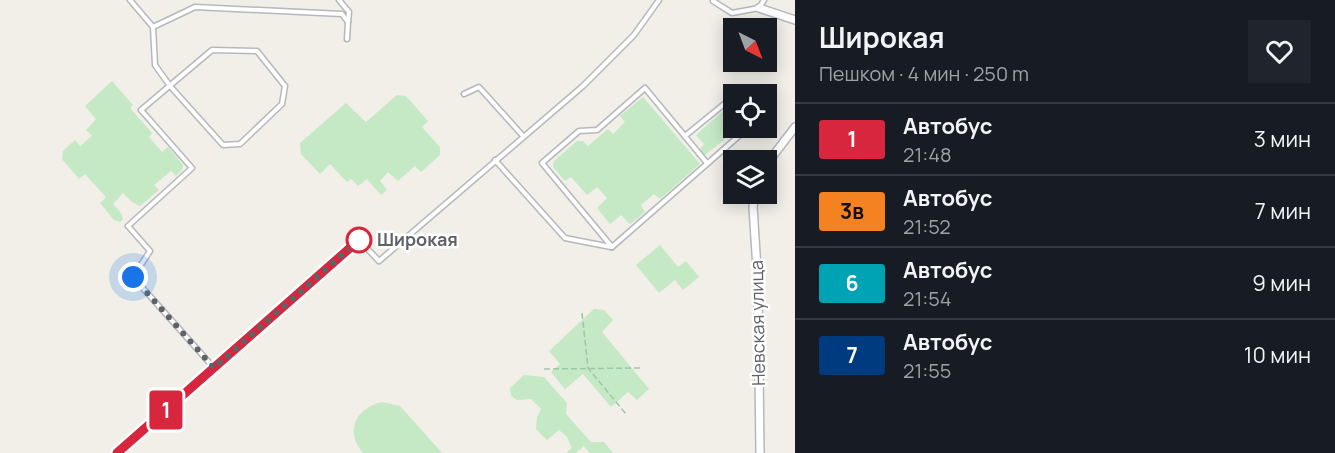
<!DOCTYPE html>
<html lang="ru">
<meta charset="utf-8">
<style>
body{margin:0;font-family:Manrope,sans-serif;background:#20242c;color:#f1f3f6;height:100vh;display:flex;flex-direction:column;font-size:22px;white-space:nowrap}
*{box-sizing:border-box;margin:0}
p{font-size:20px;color:#9ea1a6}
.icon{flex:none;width:33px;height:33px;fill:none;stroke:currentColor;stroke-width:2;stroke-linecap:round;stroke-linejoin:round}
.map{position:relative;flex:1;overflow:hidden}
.details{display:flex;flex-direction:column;background:#171b24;width:540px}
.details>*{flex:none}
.badge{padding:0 12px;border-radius:4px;font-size:21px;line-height:39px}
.needle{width:39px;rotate:138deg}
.tools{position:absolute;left:723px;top:18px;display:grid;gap:12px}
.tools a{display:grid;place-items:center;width:54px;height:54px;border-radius:0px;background:#171b24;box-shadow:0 3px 15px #0003;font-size:30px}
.you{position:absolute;width:30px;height:30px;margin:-15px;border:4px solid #fff;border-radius:50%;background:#1a73e8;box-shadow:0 0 0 9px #1a73e833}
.map>.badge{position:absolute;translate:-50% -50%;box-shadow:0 0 0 3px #fff}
.round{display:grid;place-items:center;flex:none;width:63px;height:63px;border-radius:0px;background:#20242c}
.headline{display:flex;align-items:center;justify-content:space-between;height:102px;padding:0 24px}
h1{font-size:28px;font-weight:700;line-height:45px}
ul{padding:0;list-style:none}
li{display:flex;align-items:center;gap:18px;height:72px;padding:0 24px;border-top:2px solid #363941}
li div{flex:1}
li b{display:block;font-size:22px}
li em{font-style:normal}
li .badge{min-width:66px;font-weight:700;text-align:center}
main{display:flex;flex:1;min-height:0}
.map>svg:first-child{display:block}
</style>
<main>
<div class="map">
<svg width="795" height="453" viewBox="0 0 795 453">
<rect width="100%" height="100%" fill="#f1efe8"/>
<g fill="#c5e8c5">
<path d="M 112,81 L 133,105 L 130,108 L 152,133 L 149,137 L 162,152 L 168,147 L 183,165 L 182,170 L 176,176 L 171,171 L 154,185 L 159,190 L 140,206 L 132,202 L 123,193 L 113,204 L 121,213 L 123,219 L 120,222 L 114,220 L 100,203 L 106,197 L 85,174 L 79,179 L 62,159 L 63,151 L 75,140 L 80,146 L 92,136 L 86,130 L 96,119 L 85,106 Z"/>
<path d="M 397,95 L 406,96 L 428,121 L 422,127 L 440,147 L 440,155 L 421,172 L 415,166 L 398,181 L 388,172 L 380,181 L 387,190 L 381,195 L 367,179 L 358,186 L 351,179 L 347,182 L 330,164 L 320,174 L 301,154 L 300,143 L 346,103 L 366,122 Z"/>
<path d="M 643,97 L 700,164 L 660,199 L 654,194 L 641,205 L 645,212 L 630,224 L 621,215 L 610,224 L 597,208 L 607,198 L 597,187 L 587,195 L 571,177 L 565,181 L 553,167 L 554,161 L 577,141 L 583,141 L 588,146 L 608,129 L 613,134 L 625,122 L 620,116 Z"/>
<path d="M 733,102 L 734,128 L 739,128 L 705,155 L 700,149 L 704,144 L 696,135 Z"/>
<path d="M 660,245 L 678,267 L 686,261 L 699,277 L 683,290 L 675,280 L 659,293 L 636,265 Z"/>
<path d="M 594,309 L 604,310 L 613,320 L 602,332 L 649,389 L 637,400 L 628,392 L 611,407 L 583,374 L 565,389 L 551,372 L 560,364 L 549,351 Z"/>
<path d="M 524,375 L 544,377 L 567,403 L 566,414 L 591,442 L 604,442 L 613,453 L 590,453 L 584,446 L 576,453 L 566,453 L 572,448 L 567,437 L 559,430 L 547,440 L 536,429 L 537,417 L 541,409 L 531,399 L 517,400 L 511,396 L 510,388 Z"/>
<path d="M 382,402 L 400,406 L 442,453 L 363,453 C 344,431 356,408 382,402 Z"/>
</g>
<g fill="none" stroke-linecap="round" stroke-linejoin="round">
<g stroke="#b5b8bc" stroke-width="7">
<g id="service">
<path d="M 130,0 L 153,27 L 155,65 L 170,86 L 223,145 L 240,144 L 282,104 L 285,86 L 257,51 L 212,50 L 141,110 L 192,168 L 128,226 L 150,251 L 133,277 L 214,368"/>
<path d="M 339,0 L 349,12 L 348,22"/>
<path d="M 713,1 L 732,13 L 759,8 L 764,0"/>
<path d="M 153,27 L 195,7 L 342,14 L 348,22 L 347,39"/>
<path d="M 464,94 L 479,87 L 523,136"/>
<path d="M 735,94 L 742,89 L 746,94"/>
<path d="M 685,136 L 734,96"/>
<path d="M 495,160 L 565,238 L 611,247"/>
<path d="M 359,240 L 379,261 L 583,86 L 634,35 L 659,0"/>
<path d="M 612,247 L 542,163 L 579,131 L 597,130 L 645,88 L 707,163"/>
<path d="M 612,247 L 748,128"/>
</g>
</g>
<g stroke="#b5b8bc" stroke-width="10">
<g id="minor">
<path d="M 759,8 L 795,20"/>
<path d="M 766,165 L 795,127"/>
<path d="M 755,194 L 753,207 L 758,284 L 760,453"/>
<path d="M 117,453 L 359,240"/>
</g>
</g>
<g stroke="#9cc7a9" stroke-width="1.5" stroke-dasharray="6 3" stroke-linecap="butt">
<path d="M 582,313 L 588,368 L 626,414"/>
<path d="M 544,369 L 642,368"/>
</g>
<use href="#service" stroke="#fff" stroke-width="4"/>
<use href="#minor" stroke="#fff" stroke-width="7"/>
</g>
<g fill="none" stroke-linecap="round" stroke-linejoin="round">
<g stroke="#fff" stroke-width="14">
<path id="line" d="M 117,453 L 359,240"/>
</g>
<use href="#line" stroke="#d7263d" stroke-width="9"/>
<path stroke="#5f6368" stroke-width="6" stroke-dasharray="0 10.8" d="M 133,277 L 214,368 L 359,240"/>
</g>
<circle fill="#fff" stroke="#d7263d" stroke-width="3" cx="359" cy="240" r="12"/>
<g text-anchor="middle" stroke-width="5" stroke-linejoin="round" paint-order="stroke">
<g font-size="18" font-weight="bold" fill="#5f6368" stroke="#fff" text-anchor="start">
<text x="377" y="246">Широкая</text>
</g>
<g font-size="18" fill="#5f6368" stroke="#fff">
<text transform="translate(758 323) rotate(-91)" y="6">Невская улица</text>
</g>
</g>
</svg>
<div class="tools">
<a><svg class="needle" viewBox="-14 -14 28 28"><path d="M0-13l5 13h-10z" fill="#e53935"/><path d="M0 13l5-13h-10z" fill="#9ea1a6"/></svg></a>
<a><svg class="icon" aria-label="locate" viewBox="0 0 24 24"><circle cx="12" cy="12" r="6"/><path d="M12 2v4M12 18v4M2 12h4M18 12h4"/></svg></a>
<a><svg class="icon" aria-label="layers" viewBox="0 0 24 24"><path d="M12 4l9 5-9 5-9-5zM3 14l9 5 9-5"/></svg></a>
</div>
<div class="you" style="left:133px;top:277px"></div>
<b class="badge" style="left:166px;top:410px;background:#d7263d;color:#fff">1</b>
</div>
<section class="details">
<div class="headline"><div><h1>Широкая</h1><p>Пешком · 4 мин · 250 m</p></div><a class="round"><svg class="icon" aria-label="heart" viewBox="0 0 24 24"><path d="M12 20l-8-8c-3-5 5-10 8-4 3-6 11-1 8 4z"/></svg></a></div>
<ul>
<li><span class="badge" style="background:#d7263d;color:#fff">1</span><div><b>Автобус</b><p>21:48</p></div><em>3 мин</em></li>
<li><span class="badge" style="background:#f58220;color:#111">3в</span><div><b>Автобус</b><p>21:52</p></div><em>7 мин</em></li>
<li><span class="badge" style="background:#00a3b4;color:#fff">6</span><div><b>Автобус</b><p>21:54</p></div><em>9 мин</em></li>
<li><span class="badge" style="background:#003b80;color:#fff">7</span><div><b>Автобус</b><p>21:55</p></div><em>10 мин</em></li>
</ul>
</section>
</main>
